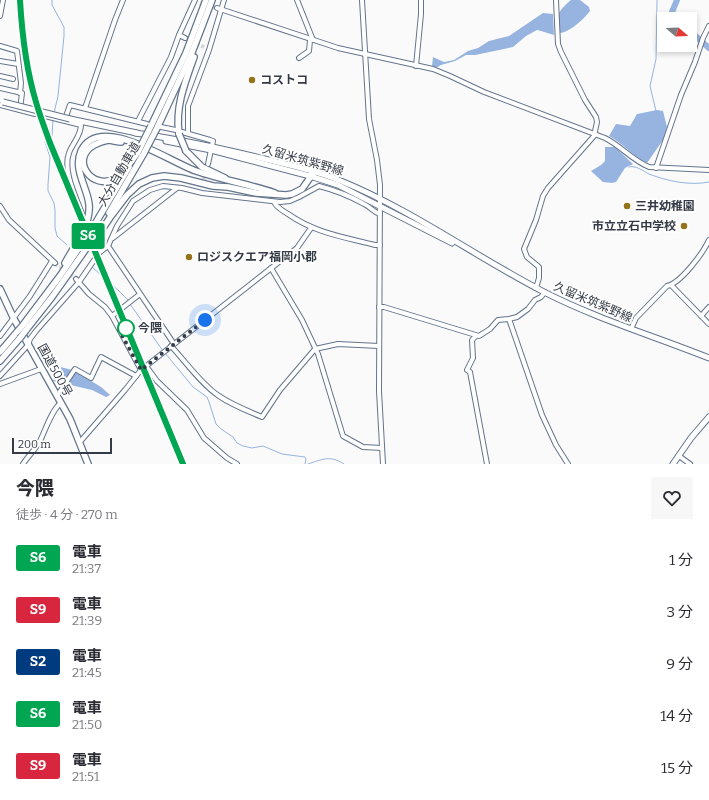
<!DOCTYPE html>
<html lang="ja">
<meta charset="utf-8">
<style>
body{margin:0;font-family:Bitter,"Noto Sans JP",serif;background:#f7f7f7;color:#2b2b33;height:100vh;display:flex;flex-direction:column;font-size:15px;white-space:nowrap}
*{box-sizing:border-box;margin:0}
p{font-size:13px;color:#7c7c81}
.icon{flex:none;width:22px;height:22px;fill:none;stroke:currentColor;stroke-width:2;stroke-linecap:round;stroke-linejoin:round}
.map{position:relative;height:464px;overflow:hidden}
.drawer{display:flex;flex-direction:column;background:#fff;flex:1}
.drawer>*{flex:none}
.badge{padding:0 8px;border-radius:3px;font-size:14px;line-height:26px}
.needle{width:26px;rotate:109deg}
.fabs{position:absolute;left:657px;top:12px;display:grid;gap:8px}
.fabs a{display:grid;place-items:center;width:40px;height:40px;border-radius:0px;background:#fff;box-shadow:0 2px 6px #0003;font-size:20px}
.scale{position:absolute;left:12px;bottom:10px;width:100px;box-sizing:border-box;padding-left:4px;border:2px solid #343b46;border-top:0;font-size:11px;line-height:14px;white-space:nowrap;color:#343b46;-webkit-text-stroke:3px #fff;paint-order:stroke}
.you{position:absolute;width:20px;height:20px;margin:-10px;border:3px solid #fff;border-radius:50%;background:#1a73e8;box-shadow:0 0 0 6px #1a73e833}
.map>.badge{position:absolute;translate:-50% -50%;box-shadow:0 0 0 2px #fff}
.round{display:grid;place-items:center;flex:none;width:42px;height:42px;border-radius:0px;background:#f7f7f7}
.summary{display:flex;align-items:center;justify-content:space-between;height:68px;padding:0 16px}
h1{font-size:19px;font-weight:800;line-height:30px}
ul{padding:0;list-style:none}
li{display:flex;align-items:center;gap:12px;height:52px;padding:0 16px}
li div{flex:1}
li b{display:block;font-size:15px}
li em{font-style:normal}
li .badge{min-width:44px;font-weight:700;text-align:center}
.map>svg:first-child{display:block}
</style>
<div class="map">
<svg width="709" height="464" viewBox="0 0 709 464">
<rect width="100%" height="100%" fill="#fafafa"/>
<g fill="#96b4df">
<path d="M 571,0 L 580,0 L 589,7 L 590,11 C 584,19 569,33 559,33 C 558,13 556,13 571,0 Z"/>
<path d="M 543,13 L 553,14 L 554,35 L 541,31 L 537,30 L 526,36 L 513,47 L 475,55 L 466,55 L 455,61 L 441,65 L 436,68 L 432,66 L 433,57 L 444,62 L 454,60 L 468,51 L 478,48 L 489,41 L 509,36 Z"/>
<path d="M 657,110 L 663,111 L 667,127 L 663,140 L 647,163 C 632,156 623,143 609,136 L 616,124 L 630,126 L 637,114 Z"/>
<path d="M 605,147 L 614,147 L 617,149 L 633,164 L 625,168 L 616,182 L 612,183 L 603,182 L 591,171 L 601,165 L 605,161 Z"/>
<path d="M 57,366 L 72,370 L 63,384 L 53,381 Z"/>
<path d="M 75,371 L 101,387 L 110,395 L 106,397 L 92,390 L 66,384 Z"/>
</g>
<g fill="none" stroke-linecap="round" stroke-linejoin="round">
<g stroke="#96b4df" stroke-width="1">
<path d="M 52,0 L 52,5 L 64,27 L 64,36 L 58,96 L 54,113"/>
<path d="M 656,111 L 650,86 L 656,59 L 657,0"/>
<path d="M 53,120 L 52,136 L 45,142 L 50,157 L 48,184 L 48,191 L 54,203 L 55,210 L 55,228 L 57,236 L 67,245"/>
<path d="M 629,167 C 636,165 643,171 649,174 C 667,181 690,186 709,182"/>
<path d="M 92,267 L 119,291 L 129,301"/>
<path d="M 130,304 L 163,351"/>
<path d="M 165,353 L 193,387 L 207,397 L 209,402 L 216,424 L 221,429 L 233,437 L 237,443 L 243,446 L 252,448 L 263,446 L 282,454 L 305,457 L 306,459 L 305,464"/>
<path d="M 308,464 C 323,459 330,455 344,464"/>
</g>
<g stroke="#96b4df" stroke-width="6">
<path d="M 677,0 L 672,12 L 677,19"/>
<path d="M 690,31 L 709,48"/>
</g>
<g stroke="#d2d4d6" stroke-width="4" stroke-dasharray="4 2" stroke-linecap="butt">
<path d="M 200,3 L 217,8"/>
<path d="M 185,38 L 204,47"/>
<path d="M 202,185 L 208,164"/>
<path d="M 55,263 L 76,279"/>
</g>
<g stroke="#63748c" stroke-width="6">
<g id="minor">
<path d="M 297,0 L 313,40"/>
<path d="M 362,0 L 369,119 L 377,160 L 380,185 L 379,391 L 383,464"/>
<path d="M 217,8 L 338,48 L 433,69 L 450,76 L 484,92 L 605,138 C 621,146 632,160 649,167 L 709,170"/>
<path d="M 0,16 L 3,0"/>
<path d="M 179,35 L 185,38"/>
<path d="M 0,46 L 17,51 L 21,83 L 20,93"/>
<path d="M 299,58 L 309,51 L 310,40"/>
<path d="M 0,61 L 18,64"/>
<path d="M 416,66 L 421,14 L 421,0"/>
<path d="M 0,76 L 13,79"/>
<path d="M 0,88 L 22,93 L 20,110"/>
<path d="M 0,105 L 35,114"/>
<path d="M 85,108 L 115,20 L 123,0"/>
<path d="M 45,116 L 81,125 C 81,136 72,144 69,153 C 62,172 78,201 84,219"/>
<path d="M 65,119 L 70,105 L 147,124"/>
<path d="M 138,121 L 171,57 L 179,35 L 195,0"/>
<path d="M 161,127 L 176,130"/>
<path d="M 182,132 L 210,140 L 213,141 L 212,146"/>
<path d="M 188,133 L 188,106 L 209,50 L 224,0"/>
<path d="M 208,164 L 211,150"/>
<path d="M 656,168 L 681,95 L 695,62 L 703,38 L 709,26"/>
<path d="M 274,202 C 277,208 282,210 288,214 C 315,233 344,237 375,245 L 380,245"/>
<path d="M 0,206 L 9,220 L 55,263"/>
<path d="M 113,238 L 177,188"/>
<path d="M 95,246 L 99,253"/>
<path d="M 108,246 L 174,344"/>
<path d="M 271,268 L 302,320 L 318,354 L 343,436 L 363,447 L 382,448"/>
<path d="M 76,279 L 89,294 L 105,307 L 112,316 L 141,370"/>
<path d="M 671,285 L 709,324"/>
<path d="M 536,288 L 539,278 L 539,267 L 527,257 L 524,249 L 536,220 L 543,196 L 548,188 L 594,136 L 597,122 L 596,117 L 585,100 L 561,52 L 558,44 L 556,0"/>
<path d="M 379,307 L 384,307 L 479,336 L 490,329 L 498,320 L 509,319 L 517,317 L 528,309 L 535,300 L 541,297 L 545,292"/>
<path d="M 112,316 L 140,294"/>
<path d="M 701,316 L 709,307"/>
<path d="M 509,319 L 542,415 L 556,445 L 568,464"/>
<path d="M 631,329 L 636,318 L 667,286 C 681,283 703,253 709,240"/>
<path d="M 0,336 L 30,296 L 52,261"/>
<path d="M 476,336 L 472,340 L 473,358 L 467,370 L 470,372 L 487,464"/>
<path d="M 171,346 C 185,361 202,385 219,396 C 232,405 248,411 262,417 L 280,390 L 315,349 L 338,344 L 379,346"/>
<path d="M 146,366 L 157,381 L 187,410 L 204,438 L 227,458 L 237,464"/>
<path d="M 0,376 L 28,345 L 30,339 L 36,331 L 79,282 L 99,253 L 108,246 L 117,226 L 133,201 L 150,190 L 163,186 L 182,188 L 202,193 L 280,202 L 290,201 L 299,197 L 319,186 C 335,190 350,196 364,204 C 371,207 373,212 380,214"/>
<path d="M 0,384 L 41,369"/>
<path d="M 57,396 L 75,369 L 91,378 L 101,357 L 136,376"/>
<path d="M 79,443 L 125,390 L 141,370 L 293,251 L 297,248 L 311,228"/>
<path d="M 679,456 L 690,464"/>
<path d="M 23,464 C 28,456 35,450 40,441 C 45,431 52,409 61,403"/>
</g>
</g>
<g stroke="#63748c" stroke-width="7">
<g id="major">
<path d="M 70,119 L 137,133"/>
<path d="M 135,133 C 180,139 224,149 269,160 C 293,166 318,171 341,181 C 412,210 476,257 544,292 C 597,319 654,336 709,358"/>
<path d="M 166,141 L 211,150 L 310,176 L 338,185 L 452,243"/>
<path d="M 673,464 L 691,438 L 709,417"/>
</g>
</g>
<g stroke="#63748c" stroke-width="8">
<g id="highway">
<path d="M 151,126 L 186,53 L 206,0"/>
<path d="M 157,128 L 191,55 L 212,0"/>
<path d="M 179,134 C 175,107 185,82 194,57"/>
<path d="M 121,142 C 117,142 112,140 108,140 C 103,141 98,143 94,145 C 69,159 92,192 116,178 C 125,172 132,160 138,152"/>
<path d="M 186,151 L 202,167 L 225,178"/>
<path d="M 109,213 L 144,153"/>
<path d="M 86,225 C 88,218 90,212 89,204 C 87,187 73,169 81,151 C 100,112 171,163 196,171 C 222,180 249,184 275,193"/>
<path d="M 89,234 L 129,167"/>
<path d="M 93,243 L 111,216 L 127,195 L 139,184 L 152,178 L 164,176 L 181,178 L 213,186 L 228,187 L 256,193 L 286,195 L 292,194 L 302,189 L 314,172"/>
<path d="M 65,263 L 83,232"/>
<path d="M 0,289 L 14,319 L 70,419 L 88,464"/>
<path d="M 23,325 L 60,276 L 85,239"/>
<path d="M 26,330 L 52,297 L 88,246"/>
<path d="M 0,352 L 17,332"/>
<path d="M 0,361 L 20,338"/>
</g>
</g>
<use href="#minor" stroke="#fff" stroke-width="4"/>
<use href="#major" stroke="#fff" stroke-width="5"/>
<use href="#highway" stroke="#fff" stroke-width="5.5"/>
<path stroke="#535962" stroke-width="1" d="M 20,0 C 22,34 26,69 36,102 C 40,115 45,129 50,143 L 183,464"/>
<g stroke="#63748c" stroke-width="7" stroke-linecap="butt">
<path id="major-bridge" d="M 3,102 L 70,119"/>
</g>
<g stroke="#63748c" stroke-width="8" stroke-linecap="butt">
<g id="highway-bridge">
<path d="M 179,134 L 186,151"/>
<path d="M 138,152 L 151,126"/>
<path d="M 144,153 L 157,128"/>
<path d="M 83,232 L 86,225"/>
<path d="M 85,239 L 89,234"/>
<path d="M 88,246 L 92,240"/>
<path d="M 17,332 L 23,325"/>
<path d="M 20,338 L 26,330"/>
</g>
</g>
<use href="#major-bridge" stroke="#fff" stroke-width="5"/>
<use href="#highway-bridge" stroke="#fff" stroke-width="5.5"/>
</g>
<g fill="none" stroke-linecap="round" stroke-linejoin="round">
<g stroke="#fff" stroke-width="9">
<path id="line" d="M 20,0 C 22,34 26,69 36,102 C 40,116 45,129 50,143 L 183,464"/>
</g>
<use href="#line" stroke="#00a651" stroke-width="6"/>
<path stroke="#343b46" stroke-width="4" stroke-dasharray="0 7.2" d="M 126,328 L 119,330 L 141,370 L 205,320"/>
</g>
<g fill="#93741b" stroke="#fff" stroke-width="1.5">
<circle cx="252" cy="80" r="4"/>
<circle cx="627" cy="206" r="4"/>
<circle cx="684" cy="226" r="4"/>
<circle cx="189" cy="257" r="4"/>
</g>
<circle fill="#fff" stroke="#00a651" stroke-width="2" cx="126" cy="328" r="8"/>
<g text-anchor="middle" stroke-width="4" stroke-linejoin="round" paint-order="stroke">
<g font-size="12" font-weight="bold" fill="#343b46" stroke="#fff" text-anchor="start">
<text x="260" y="84">コストコ</text>
<text x="635" y="210">三井幼稚園</text>
<text x="676" y="230" text-anchor="end">市立立石中学校</text>
<text x="197" y="261">ロジスクエア福岡小郡</text>
</g>
<g font-size="12" fill="#343b46" stroke="#fff">
<text transform="translate(303 160) rotate(16)" y="4">久留米筑紫野線</text>
<text transform="translate(119 174) rotate(-60)" y="4">大分自動車道</text>
<text transform="translate(593 302) rotate(23)" y="4">久留米筑紫野線</text>
<text transform="translate(55 370) rotate(61)" y="4">国道500号</text>
</g>
<g font-size="12" font-weight="bold" fill="#343b46" stroke="#fff" text-anchor="start">
<text x="138" y="332">今隈</text>
</g>
</g>
</svg>
<div class="fabs">
<a><svg class="needle" viewBox="-14 -14 28 28"><path d="M0-13l5 13h-10z" fill="#e53935"/><path d="M0 13l5-13h-10z" fill="#7c7c81"/></svg></a>
</div>
<div class="scale">200 m</div>
<div class="you" style="left:205px;top:320px"></div>
<b class="badge" style="left:88px;top:236px;background:#00a651;color:#fff">S6</b>
</div>
<section class="drawer">
<div class="summary"><div><h1>今隈</h1><p>徒歩 · 4 分 · 270 m</p></div><a class="round"><svg class="icon" aria-label="heart" viewBox="0 0 24 24"><path d="M12 20l-8-8c-3-5 5-10 8-4 3-6 11-1 8 4z"/></svg></a></div>
<ul>
<li><span class="badge" style="background:#00a651;color:#fff">S6</span><div><b>電車</b><p>21:37</p></div><em>1 分</em></li>
<li><span class="badge" style="background:#d7263d;color:#fff">S9</span><div><b>電車</b><p>21:39</p></div><em>3 分</em></li>
<li><span class="badge" style="background:#003b80;color:#fff">S2</span><div><b>電車</b><p>21:45</p></div><em>9 分</em></li>
<li><span class="badge" style="background:#00a651;color:#fff">S6</span><div><b>電車</b><p>21:50</p></div><em>14 分</em></li>
<li><span class="badge" style="background:#d7263d;color:#fff">S9</span><div><b>電車</b><p>21:51</p></div><em>15 分</em></li>
</ul>
</section>
